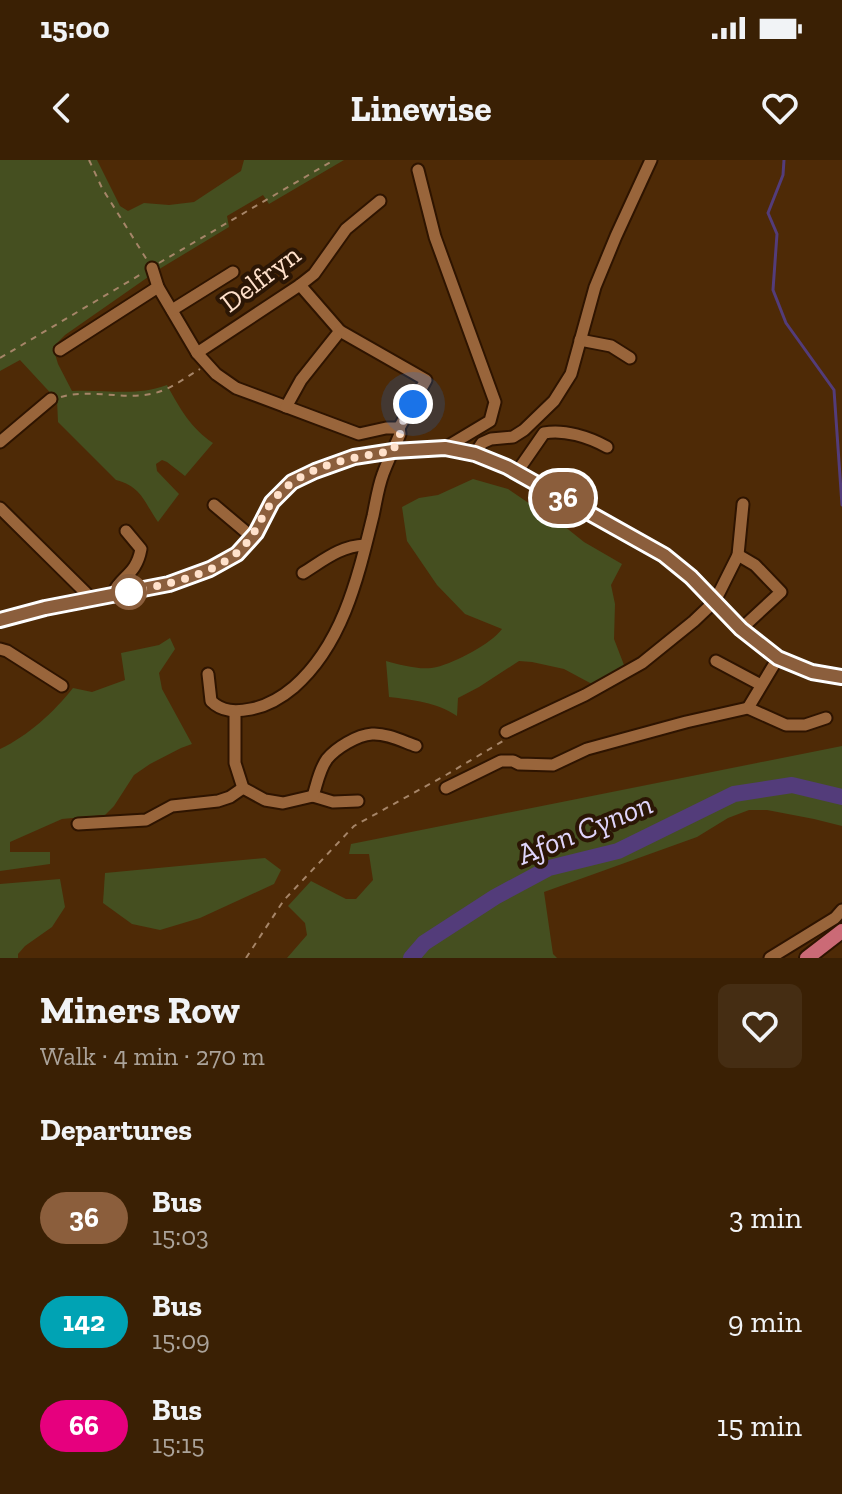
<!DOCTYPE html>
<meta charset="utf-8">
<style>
body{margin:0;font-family:"Zilla Slab",serif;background:#452d13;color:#f1f3f6;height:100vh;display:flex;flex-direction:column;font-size:30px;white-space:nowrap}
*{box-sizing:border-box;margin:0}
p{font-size:26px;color:#aba39a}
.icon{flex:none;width:44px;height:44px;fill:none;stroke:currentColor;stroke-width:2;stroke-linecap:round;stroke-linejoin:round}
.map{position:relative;height:798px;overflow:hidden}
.sheet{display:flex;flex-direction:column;background:#3a2004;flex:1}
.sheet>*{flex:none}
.badge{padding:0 16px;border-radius:26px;font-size:28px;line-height:52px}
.you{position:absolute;width:40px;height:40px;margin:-20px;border:6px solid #fff;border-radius:50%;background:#1a73e8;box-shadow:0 0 0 12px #1a73e833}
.map>.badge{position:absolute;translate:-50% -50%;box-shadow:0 0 0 4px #fff}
h2{padding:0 40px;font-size:30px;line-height:72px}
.round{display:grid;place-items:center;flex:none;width:84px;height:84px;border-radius:12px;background:#452d13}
.head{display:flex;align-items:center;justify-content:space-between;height:136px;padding:0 40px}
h1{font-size:38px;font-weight:700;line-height:60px}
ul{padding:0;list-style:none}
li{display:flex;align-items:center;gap:24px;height:104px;padding:0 40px}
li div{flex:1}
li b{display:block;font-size:30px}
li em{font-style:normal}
li .badge{min-width:88px;font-weight:700;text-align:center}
.status{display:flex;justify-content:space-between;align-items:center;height:56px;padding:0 40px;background:#3a2004;direction:ltr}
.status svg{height:22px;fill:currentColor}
header{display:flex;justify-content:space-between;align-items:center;height:104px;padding:0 40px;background:#3a2004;font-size:36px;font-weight:700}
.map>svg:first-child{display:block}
</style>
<div class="status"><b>15:00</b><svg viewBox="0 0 49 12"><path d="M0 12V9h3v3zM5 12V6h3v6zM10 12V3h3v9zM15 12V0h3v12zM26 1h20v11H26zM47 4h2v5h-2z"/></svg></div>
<header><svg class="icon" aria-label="back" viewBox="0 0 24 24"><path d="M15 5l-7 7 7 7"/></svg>Linewise<svg class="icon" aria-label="heart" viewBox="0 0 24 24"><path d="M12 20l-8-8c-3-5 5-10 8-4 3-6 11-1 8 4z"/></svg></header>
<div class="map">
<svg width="842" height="798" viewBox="0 0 842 798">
<rect width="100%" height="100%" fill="#4e2a06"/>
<g fill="#454f20">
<path d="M 0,0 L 97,0 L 120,46 L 128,51 L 144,43 L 169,45 L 194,42 L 241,11 L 244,0 L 344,0 L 269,44 L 263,35 L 227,56 L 229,67 L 161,108 L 65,175 L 53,187 L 58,204 L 72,231 C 105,229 136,237 167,225 C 180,249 191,268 213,283 L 185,316 L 167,302 L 162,300 L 156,304 L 157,311 L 179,334 L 158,362 C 144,342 142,327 116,320 L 58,262 L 57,240 L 20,200 L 0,211 Z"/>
<path d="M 473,319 L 508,329 L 536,348 L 529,326 L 563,347 L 564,366 L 584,382 L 622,404 L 611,425 L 615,444 L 614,479 L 624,505 L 592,524 L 564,509 L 532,502 L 519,501 L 479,527 L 458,538 L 457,556 C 436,542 414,540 389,537 L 386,501 C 401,505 422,511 437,507 C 456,502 491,484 502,469 L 465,454 L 437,425 L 407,381 L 402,347 L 419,338 L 438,335 Z"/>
<path d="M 170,478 L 175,489 L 159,513 L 162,529 L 192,584 L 181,588 L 150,604 L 134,615 L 114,646 L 105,655 L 62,659 L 10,682 L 10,692 L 50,692 L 50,704 L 0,711 L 0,589 C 28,576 54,552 73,528 L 92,532 L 125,520 L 121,493 L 159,485 Z"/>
<path d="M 842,586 L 842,666 L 814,659 L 767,650 L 749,650 L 728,658 L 697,677 L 544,732 L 553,794 L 557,798 L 287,798 L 307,775 L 305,763 L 288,746 L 311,721 L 346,739 L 356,739 L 373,720 L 369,694 L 349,694 L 351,684 Z"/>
<path d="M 265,698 L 281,710 L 274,724 L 200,758 L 160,770 L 132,764 L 103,743 L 105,713 Z"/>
<path d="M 60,719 L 65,747 L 52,767 L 25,786 L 18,794 L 18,798 L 0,798 L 0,724 Z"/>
</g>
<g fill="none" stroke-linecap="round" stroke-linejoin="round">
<path stroke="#533c7a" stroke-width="3" d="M 784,0 L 783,15 L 768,53 L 777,74 L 773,130 L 786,163 L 834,230 L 842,345"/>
<path stroke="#533c7a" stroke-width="16" d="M 411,798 L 424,783 L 495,737 L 549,708 L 618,691 L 734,634 L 792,625 L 842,637"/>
<g stroke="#2e1400" stroke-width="15">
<g id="minor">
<path d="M 418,10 L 435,77 L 495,242 L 490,261 L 445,288"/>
<path d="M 152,108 L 158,127 L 197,193 L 216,214 L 236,228 L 359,274 L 386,268 L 399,268 L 400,274 C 395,287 388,300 383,314 C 378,327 376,342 373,356 C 358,417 343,484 294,527 C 281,538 267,546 251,549 C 236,552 222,552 211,541 L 208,514"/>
<path d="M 300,125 L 340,171 L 426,220 L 399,268"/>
<path d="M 172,150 L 233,112"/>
<path d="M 580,180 L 611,186 L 630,198"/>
<path d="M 60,190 L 158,127"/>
<path d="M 197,193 L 300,125 L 314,114 L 346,69 L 380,41"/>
<path d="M 286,247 L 301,220 L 340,171"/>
<path d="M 0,282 L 51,239"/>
<path d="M 475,294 L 482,283 L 491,279 L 513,277 L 524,270 L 554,241 L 571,214 L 595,127 L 616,76 L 651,0"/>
<path d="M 517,312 L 544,273 C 564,269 589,277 607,287"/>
<path d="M 214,345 L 252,377"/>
<path d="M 0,348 L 91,438"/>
<path d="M 738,395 L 755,405 L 781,432 L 741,469"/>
<path d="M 303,413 C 324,400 340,386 365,385"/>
<path d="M 112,435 C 121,415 136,416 141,389 L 126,371"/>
<path d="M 0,489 L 7,491 L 62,526"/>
<path d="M 716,501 L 761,525"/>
<path d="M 748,548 L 778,498"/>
<path d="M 235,552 L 235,603 L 243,628 L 265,640 L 283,643 L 313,636 L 333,642 L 358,641"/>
<path d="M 506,572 L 585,535 L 642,503 L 694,461 L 715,441 L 738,395 L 743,344"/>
<path d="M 446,628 L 501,601 L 513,601 L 519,604 L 553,605 L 587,589 L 686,562 L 748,548 L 786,565 L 805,565 L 826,558"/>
<path d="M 313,636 C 317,624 319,610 327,599 C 336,588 357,575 372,574 C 386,573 402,581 416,586"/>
<path d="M 78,664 L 146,660 L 172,646 L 218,641 L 230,637 L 243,628"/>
<path d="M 770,798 L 835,758 L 842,750"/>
</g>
</g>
<g stroke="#2e1400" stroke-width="18">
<g id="major">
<path d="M 0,460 L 45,448 L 169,424 L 210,409 L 237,394 L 256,373 L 272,342 L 292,322 L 315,311 L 354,297 L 393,291 L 445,288 L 475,294 L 507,307 L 664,395 L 691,417 L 741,469 L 778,498 L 812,512 L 842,517"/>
<path d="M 807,798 L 842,771"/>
</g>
</g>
<g stroke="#a68568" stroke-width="2" stroke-dasharray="6 6" stroke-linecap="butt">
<path d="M 89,0 L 102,28 L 147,100"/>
<path d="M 159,103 L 334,0"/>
<path d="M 0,198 L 143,113"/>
<path d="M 61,237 C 91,228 124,241 155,233 C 171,229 186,217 200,209"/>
<path d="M 246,798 L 284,740 L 354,666 L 446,615 L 503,581"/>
</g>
<use href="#minor" stroke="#99653b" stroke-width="11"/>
<use href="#major" stroke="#cb6a76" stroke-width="14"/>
</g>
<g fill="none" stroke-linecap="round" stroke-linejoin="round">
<g stroke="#fff" stroke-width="18">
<path id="line" d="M 0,460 L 45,448 L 169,424 L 210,409 L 237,394 L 256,373 L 272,342 L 292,322 L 315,311 L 354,297 L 393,291 L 445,288 L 475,294 L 507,307 L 664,395 L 691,417 L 741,469 L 778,498 L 812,512 L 842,517"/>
</g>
<use href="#line" stroke="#8b5e3c" stroke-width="12"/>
<path stroke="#ffe1cb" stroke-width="8" stroke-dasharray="0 14.4" d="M 129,432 C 164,425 210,416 238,392 C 255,377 259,360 272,342 C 299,306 352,297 393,291 L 400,274 L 399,268 L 413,244"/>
</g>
<circle fill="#fff" stroke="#8b5e3c" stroke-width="4" cx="129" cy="432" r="16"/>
<g text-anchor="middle" stroke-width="8" stroke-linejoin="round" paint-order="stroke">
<g font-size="28" fill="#ffe1cb" stroke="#2b1605">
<text transform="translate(260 118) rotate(-37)" y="10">Delfryn</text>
</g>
<g font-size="30" font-style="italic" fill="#e0d5fb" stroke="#2b1605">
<text transform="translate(585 669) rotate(-22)" y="10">Afon Cynon</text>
</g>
</g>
</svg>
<div class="you" style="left:413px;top:244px"></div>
<b class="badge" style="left:563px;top:338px;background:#8b5e3c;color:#fff">36</b>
</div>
<section class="sheet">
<div class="head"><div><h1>Miners Row</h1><p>Walk · 4 min · 270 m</p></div><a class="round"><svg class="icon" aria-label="heart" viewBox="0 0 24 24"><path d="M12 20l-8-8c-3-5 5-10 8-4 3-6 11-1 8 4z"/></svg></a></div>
<h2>Departures</h2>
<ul>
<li><span class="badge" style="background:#8b5e3c;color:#fff">36</span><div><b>Bus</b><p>15:03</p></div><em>3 min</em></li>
<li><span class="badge" style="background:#00a3b4;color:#fff">142</span><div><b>Bus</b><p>15:09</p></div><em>9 min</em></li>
<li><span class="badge" style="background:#e6007e;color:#fff">66</span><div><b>Bus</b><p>15:15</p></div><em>15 min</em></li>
</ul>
</section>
